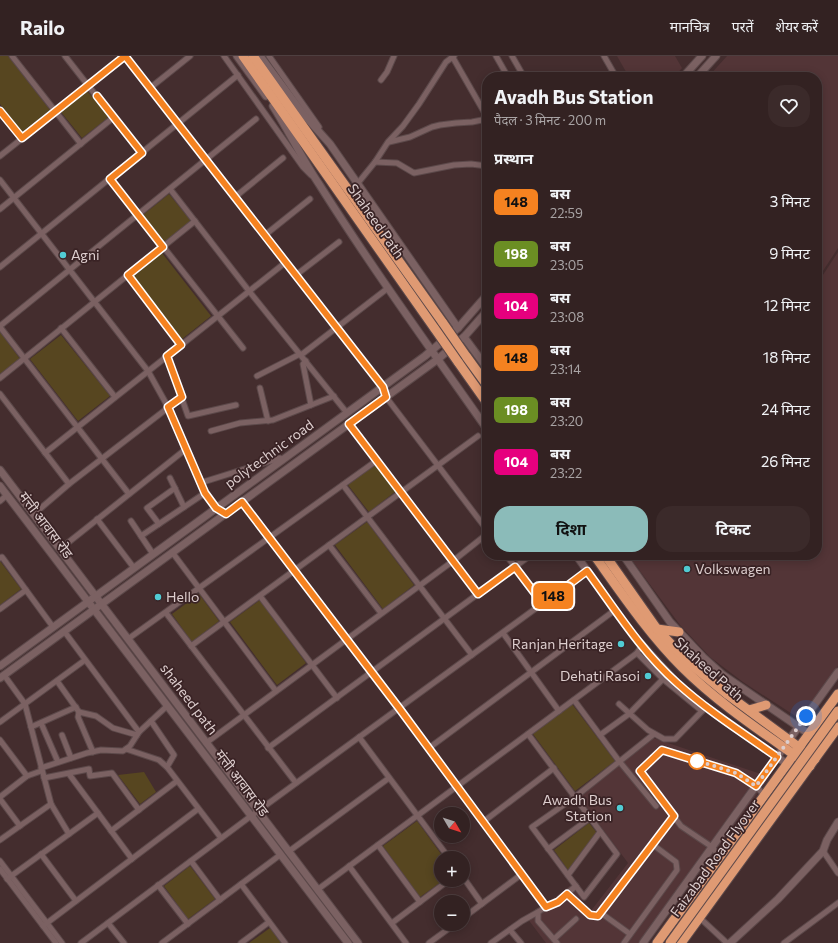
<!DOCTYPE html>
<html lang="hi">
<meta charset="utf-8">
<style>
body{margin:0;font-family:Commissioner,"Noto Sans Devanagari",sans-serif;background:#3b2a2a;color:#f1f3f6;height:100vh;display:flex;flex-direction:column;font-size:15px;white-space:nowrap}
*{box-sizing:border-box;margin:0}
p{font-size:13px;color:#a9a4a5}
.icon{flex:none;width:22px;height:22px;fill:none;stroke:currentColor;stroke-width:2;stroke-linecap:round;stroke-linejoin:round}
.map{position:relative;flex:1;overflow:hidden}
.side{position:absolute;left:482px;top:16px;width:340px;height:488px;display:flex;flex-direction:column;background:#322;border-radius:16px;box-shadow:0 2px 10px #0003,0 0 0 1px #4e3f40}
.side>*{flex:none}
.badge{padding:0 8px;border-radius:6px;font-size:14px;line-height:26px}
.needle{width:26px;rotate:129deg}
.controls{position:absolute;left:434px;top:751px;display:grid;gap:8px}
.controls a{display:grid;place-items:center;width:36px;height:36px;border-radius:50%;background:#322;box-shadow:0 2px 10px #0003,0 0 0 1px #4e3f40;font-size:20px}
.you{position:absolute;width:20px;height:20px;margin:-10px;border:3px solid #fff;border-radius:50%;background:#1a73e8;box-shadow:0 0 0 6px #1a73e833}
.map>.badge{position:absolute;translate:-50% -50%;box-shadow:0 0 0 2px #fff}
h2{padding:0 12px;font-size:15px;line-height:36px}
.round{display:grid;place-items:center;flex:none;width:42px;height:42px;border-radius:16px;background:#3b2a2a}
.overview{display:flex;align-items:center;justify-content:space-between;height:68px;padding:0 12px}
h1{font-size:19px;font-weight:700;line-height:30px}
.cta{display:flex;gap:8px;margin-top:auto;padding:8px 12px}
.cta a{flex:1;height:46px;border-radius:16px;background:#8bbbb9;color:#111;font-size:16px;font-weight:700;line-height:46px;text-align:center}
.cta a+a{background:#3b2a2a;color:#f1f3f6}
ul{padding:0;list-style:none}
li{display:flex;align-items:center;gap:12px;height:52px;padding:0 12px}
li div{flex:1}
li b{display:block;font-size:15px}
li em{font-style:normal}
li .badge{min-width:44px;font-weight:700;text-align:center}
header{display:flex;align-items:center;gap:24px;box-sizing:border-box;height:56px;padding:0 20px;background:#322;border-bottom:1px solid #4e3f40}
header strong{font-size:19px}
nav{display:flex;gap:22px;margin-inline-start:auto;font-size:14px}
.map>svg:first-child{display:block}
</style>
<header>
<strong>Railo</strong>
<nav><a>मानचित्र</a><a>परतें</a><a>शेयर करें</a></nav>
</header>
<div class="map">
<svg width="838" height="887" viewBox="0 0 838 887">
<rect width="100%" height="100%" fill="#442d2e"/>
<g fill="#533537">
<path d="M 617,0 L 675,0 L 682,12 L 674,21 L 629,21 Z"/>
<path d="M 727,0 L 838,0 L 838,192 L 817,224 L 817,21 L 708,21 Z"/>
<path d="M 838,196 L 838,610 L 800,663 L 743,626 L 710,601 L 680,569 L 631,503 L 634,499 L 817,499 L 817,228 Z"/>
<path d="M 653,682 L 770,721 L 647,887 L 546,887 L 527,862 L 571,829 L 590,856 L 628,807 L 579,741 Z"/>
</g>
<g fill="#574620">
<path d="M 0,0 L 8,0 L 50,54 L 22,76 L 0,48 Z"/>
<path d="M 87,35 L 109,61 L 82,82 L 61,56 Z"/>
<path d="M 169,138 L 191,165 L 165,186 L 143,159 Z"/>
<path d="M 162,197 L 211,260 L 182,283 L 133,221 Z"/>
<path d="M 0,276 L 20,303 L 0,318 Z"/>
<path d="M 61,279 L 110,340 L 78,365 L 30,303 Z"/>
<path d="M 375,408 L 396,435 L 369,456 L 348,429 Z"/>
<path d="M 367,466 L 414,529 L 383,553 L 335,489 Z"/>
<path d="M 0,505 L 21,533 L 0,549 Z"/>
<path d="M 199,538 L 219,565 L 192,586 L 172,558 Z"/>
<path d="M 260,544 L 306,607 L 277,629 L 230,566 Z"/>
<path d="M 572,648 L 615,705 L 575,735 L 533,678 Z"/>
<path d="M 144,716 L 156,736 L 140,748 L 118,719 Z"/>
<path d="M 417,765 L 444,802 L 441,802 L 441,824 L 444,824 L 420,841 L 383,790 Z"/>
<path d="M 589,767 L 597,777 L 568,814 L 554,794 Z"/>
<path d="M 190,810 L 215,843 L 188,863 L 164,830 Z"/>
<path d="M 270,872 L 281,887 L 249,887 Z"/>
</g>
<g fill="none" stroke-linecap="round" stroke-linejoin="round">
<g stroke="#5c494a" stroke-width="7">
<g id="street">
<path d="M 12,0 L 81,88"/>
<path d="M 65,0 L 141,97"/>
<path d="M 125,0 L 383,331 L 386,341 L 487,474"/>
<path d="M 224,0 L 303,111 L 311,119"/>
<path d="M 269,0 L 319,71"/>
<path d="M 452,0 L 487,61"/>
<path d="M 496,0 L 508,21"/>
<path d="M 512,0 L 524,21"/>
<path d="M 604,0 L 616,21"/>
<path d="M 381,24 L 387,16 L 394,0"/>
<path d="M 150,32 L 190,0"/>
<path d="M 0,55 L 22,82"/>
<path d="M 389,86 L 410,81 L 432,71 L 440,69 L 456,67 L 472,66 L 487,63"/>
<path d="M 0,100 L 126,0"/>
<path d="M 375,106 L 397,107 L 414,117 L 454,109 L 471,108 L 487,110"/>
<path d="M 110,123 L 243,292"/>
<path d="M 0,124 L 148,315 L 168,351 L 205,437 L 216,452 L 225,458"/>
<path d="M 358,127 L 375,106 L 388,86 L 403,70 L 419,48 L 446,6 L 454,0"/>
<path d="M 170,133 L 249,235 L 347,357"/>
<path d="M 235,141 L 283,102"/>
<path d="M 0,153 L 114,61"/>
<path d="M 265,179 L 310,143"/>
<path d="M 0,211 L 238,19"/>
<path d="M 128,219 L 181,289"/>
<path d="M 296,219 L 339,186"/>
<path d="M 0,270 L 256,63"/>
<path d="M 0,271 L 129,438"/>
<path d="M 61,272 L 115,341"/>
<path d="M 301,299 L 388,232"/>
<path d="M 167,300 L 188,360 L 236,349"/>
<path d="M 306,305 L 303,308 L 311,349"/>
<path d="M 257,320 L 300,298"/>
<path d="M 0,322 L 195,165"/>
<path d="M 260,332 L 268,365"/>
<path d="M 0,338 L 69,428"/>
<path d="M 349,368 L 478,538"/>
<path d="M 211,375 L 240,367 L 273,364 L 334,340"/>
<path d="M 45,397 L 286,206"/>
<path d="M 170,422 L 184,451"/>
<path d="M 200,427 L 280,402 L 282,405"/>
<path d="M 343,429 L 472,599"/>
<path d="M 0,445 L 7,439"/>
<path d="M 242,446 L 399,652 L 546,851"/>
<path d="M 34,458 L 69,428 L 182,341"/>
<path d="M 97,463 L 134,512"/>
<path d="M 131,465 L 153,498"/>
<path d="M 159,468 L 147,452 L 175,432"/>
<path d="M 141,480 L 205,437"/>
<path d="M 329,489 L 381,557"/>
<path d="M 60,493 L 186,393"/>
<path d="M 172,496 L 276,635"/>
<path d="M 506,499 L 543,548"/>
<path d="M 0,502 L 2,501 L 26,534"/>
<path d="M 260,540 L 337,642"/>
<path d="M 0,553 L 26,534 L 53,571"/>
<path d="M 166,557 L 296,727"/>
<path d="M 64,575 L 139,676"/>
<path d="M 503,577 L 559,655"/>
<path d="M 128,583 L 376,405"/>
<path d="M 191,590 L 478,380"/>
<path d="M 637,597 L 663,623 L 702,655"/>
<path d="M 4,619 L 25,648 L 51,748 L 69,778"/>
<path d="M 57,625 L 79,656 L 78,661 L 93,696"/>
<path d="M 574,644 L 619,705 L 656,750"/>
<path d="M 619,648 L 648,674 L 664,683 L 675,683 L 706,651"/>
<path d="M 79,656 L 96,660 L 113,672 L 137,679"/>
<path d="M 151,665 L 174,699 L 167,711 L 221,782"/>
<path d="M 0,666 L 85,604"/>
<path d="M 41,667 L 58,706"/>
<path d="M 31,671 L 76,651"/>
<path d="M 528,678 L 617,798 L 584,841 L 532,771 L 575,741 L 654,678"/>
<path d="M 62,679 L 71,702"/>
<path d="M 600,679 L 629,658 L 663,623 L 670,620"/>
<path d="M 359,681 L 449,802"/>
<path d="M 0,684 L 27,720"/>
<path d="M 206,687 L 453,505 L 487,478"/>
<path d="M 268,692 L 531,499"/>
<path d="M 429,692 L 615,554"/>
<path d="M 126,693 L 159,704 L 167,711"/>
<path d="M 41,712 L 87,697 L 101,694 L 123,695 L 130,690 L 139,676 L 167,650"/>
<path d="M 69,718 L 132,803"/>
<path d="M 44,722 L 89,713 L 90,720 L 112,717 L 139,754"/>
<path d="M 0,741 L 27,720 L 41,715"/>
<path d="M 0,743 L 20,770"/>
<path d="M 483,766 L 554,712"/>
<path d="M 111,775 L 177,725"/>
<path d="M 0,784 L 51,748"/>
<path d="M 378,789 L 420,846"/>
<path d="M 548,793 L 590,762"/>
<path d="M 823,795 L 838,817"/>
<path d="M 288,796 L 389,722"/>
<path d="M 41,798 L 76,845"/>
<path d="M 720,801 L 712,791 L 681,770 L 640,715 L 662,694 L 736,717 L 756,730 L 765,740"/>
<path d="M 0,805 L 62,887"/>
<path d="M 191,805 L 220,844"/>
<path d="M 349,810 L 406,887"/>
<path d="M 0,813 L 56,887"/>
<path d="M 568,819 L 600,776"/>
<path d="M 463,821 L 482,848"/>
<path d="M 7,823 L 98,757"/>
<path d="M 241,828 L 285,887"/>
<path d="M 158,829 L 188,868"/>
<path d="M 317,834 L 637,597 L 642,589"/>
<path d="M 567,838 L 590,859 L 598,860 L 674,760"/>
<path d="M 538,856 L 538,865 L 557,887"/>
<path d="M 601,857 L 630,878"/>
<path d="M 463,862 L 522,818"/>
<path d="M 700,862 L 727,887"/>
<path d="M 108,867 L 124,887"/>
<path d="M 392,867 L 449,824"/>
<path d="M 43,870 L 198,753"/>
<path d="M 510,874 L 521,887"/>
<path d="M 554,883 L 576,863"/>
<path d="M 81,887 L 251,760 L 587,515"/>
<path d="M 162,887 L 280,799"/>
<path d="M 241,887 L 269,866"/>
<path d="M 429,887 L 455,868"/>
<path d="M 491,887 L 522,865 L 538,856 L 546,851 L 558,845 L 576,830"/>
<path d="M 624,887 L 677,814 L 676,806 L 652,788"/>
<path d="M 784,887 L 838,847"/>
</g>
</g>
<g stroke="#5c494a" stroke-width="9">
<g id="secondary">
<path d="M 237,0 L 266,40"/>
<path d="M 260,0 L 304,59 L 330,88 L 458,272"/>
<path d="M 683,21 L 702,0"/>
<path d="M 697,21 L 716,0"/>
<path d="M 273,50 C 289,75 302,103 319,128 C 372,212 430,292 487,373"/>
<path d="M 464,281 L 487,312"/>
<path d="M 0,414 L 358,887"/>
<path d="M 0,430 L 348,887"/>
<path d="M 576,499 L 633,579 L 675,625 L 700,647 L 790,710"/>
<path d="M 623,499 L 670,566 L 703,601 L 723,619 L 825,689"/>
<path d="M 0,610 L 425,300 L 458,272 L 487,239"/>
<path d="M 0,622 L 438,303 L 464,281 L 487,255"/>
<path d="M 643,887 L 838,616"/>
<path d="M 730,887 L 778,843 L 823,795 L 827,784 L 838,766"/>
</g>
</g>
<g stroke="#5c494a" stroke-width="11">
<g id="highway">
<path d="M 243,0 L 435,273"/>
<path d="M 253,0 L 443,267"/>
<path d="M 466,300 L 487,329"/>
<path d="M 458,306 L 487,347"/>
<path d="M 594,499 C 622,538 649,578 682,611 C 720,649 767,679 810,710"/>
<path d="M 605,499 L 657,573 L 688,606 L 728,639 L 815,703"/>
<path d="M 657,573 L 679,576"/>
<path d="M 749,654 L 766,649"/>
<path d="M 657,887 L 838,638"/>
<path d="M 681,887 L 838,671"/>
</g>
</g>
<use href="#street" stroke="#7b6162" stroke-width="5"/>
<use href="#secondary" stroke="#7b6162" stroke-width="7"/>
<use href="#highway" stroke="#df9a73" stroke-width="9"/>
<g stroke="#5c494a" stroke-width="11" stroke-linecap="butt">
<g id="highway-bridge">
<path d="M 443,267 L 466,300"/>
<path d="M 435,273 L 458,306"/>
<path d="M 670,887 L 838,655"/>
</g>
</g>
<use href="#highway-bridge" stroke="#df9a73" stroke-width="9"/>
</g>
<g fill="none" stroke-linecap="round" stroke-linejoin="round">
<g stroke="#fff" stroke-width="9">
<path id="line" d="M 0,55 L 22,82 L 125,0 L 383,331 L 386,341 L 349,368 L 478,538 L 515,511 L 543,548 L 587,515 C 615,553 641,595 677,627 C 708,655 743,677 777,701 L 756,730 L 736,717 L 662,694 L 640,715 L 674,760 L 598,860 L 590,859 L 567,838 L 558,846 L 546,851 L 399,652 L 242,446 L 226,458 L 216,452 L 205,437 L 168,351 L 182,341 L 167,300 L 181,289 L 128,219 L 163,191 L 110,123 L 142,97 L 97,40"/>
</g>
<use href="#line" stroke="#f58220" stroke-width="6"/>
<path stroke="#ddcece" stroke-width="4" stroke-dasharray="0 7.2" d="M 697,705 L 692,703 L 736,717 L 756,730 L 806,660"/>
</g>
<g fill="#51ccd4" stroke="#3a2325" stroke-width="1.5">
<circle cx="63" cy="199" r="4"/>
<circle cx="687" cy="513" r="4"/>
<circle cx="158" cy="541" r="4"/>
<circle cx="621" cy="588" r="4"/>
<circle cx="648" cy="620" r="4"/>
<circle cx="620" cy="752" r="4"/>
</g>
<circle fill="#fff" stroke="#f58220" stroke-width="2" cx="697" cy="705" r="8"/>
<g text-anchor="middle" stroke-width="3.5" stroke-linejoin="round" paint-order="stroke">
<g font-size="14" fill="#ddcece" stroke="#3a2325">
<text transform="translate(376 165) rotate(55)" y="5">Shaheed Path</text>
<text transform="translate(269 398) rotate(-36)" y="5">polytechnic road</text>
<text transform="translate(46 469) rotate(53)" y="5">मंत्ती आवास रोड</text>
<text transform="translate(709 613) rotate(42)" y="5">Shaheed Path</text>
<text transform="translate(189 643) rotate(53)" y="5">shaheed path</text>
<text transform="translate(242 727) rotate(53)" y="5">मंत्ती आवास रोड</text>
<text transform="translate(715 802) rotate(-54)" y="5">Faizabad Road Flyover</text>
</g>
<g font-size="14" fill="#ddcece" stroke="#3a2325" text-anchor="start">
<text x="71" y="204">Agni</text>
<text x="695" y="518">Volkswagen</text>
<text x="166" y="546">Hello</text>
<text x="613" y="593" text-anchor="end">Ranjan Heritage</text>
<text x="640" y="625" text-anchor="end">Dehati Rasoi</text>
<text x="612" y="749" text-anchor="end">Awadh Bus<tspan x="612" dy="16">Station</tspan></text>
</g>
</g>
</svg>
<div class="controls">
<a><svg class="needle" viewBox="-14 -14 28 28"><path d="M0-13l5 13h-10z" fill="#e53935"/><path d="M0 13l5-13h-10z" fill="#a9a4a5"/></svg></a>
<a>+</a>
<a>−</a>
</div>
<div class="you" style="left:806px;top:660px"></div>
<b class="badge" style="left:553px;top:540px;background:#f58220;color:#111">148</b>
<section class="side">
<div class="overview"><div><h1>Avadh Bus Station</h1><p>पैदल · 3 मिनट · 200 m</p></div><a class="round"><svg class="icon" aria-label="heart" viewBox="0 0 24 24"><path d="M12 20l-8-8c-3-5 5-10 8-4 3-6 11-1 8 4z"/></svg></a></div>
<h2>प्रस्थान</h2>
<ul>
<li><span class="badge" style="background:#f58220;color:#111">148</span><div><b>बस</b><p>22:59</p></div><em>3 मिनट</em></li>
<li><span class="badge" style="background:#6b8e23;color:#fff">198</span><div><b>बस</b><p>23:05</p></div><em>9 मिनट</em></li>
<li><span class="badge" style="background:#e6007e;color:#fff">104</span><div><b>बस</b><p>23:08</p></div><em>12 मिनट</em></li>
<li><span class="badge" style="background:#f58220;color:#111">148</span><div><b>बस</b><p>23:14</p></div><em>18 मिनट</em></li>
<li><span class="badge" style="background:#6b8e23;color:#fff">198</span><div><b>बस</b><p>23:20</p></div><em>24 मिनट</em></li>
<li><span class="badge" style="background:#e6007e;color:#fff">104</span><div><b>बस</b><p>23:22</p></div><em>26 मिनट</em></li>
</ul>
<div class="cta"><a>दिशा</a><a>टिकट</a></div>
</section>
</div>
